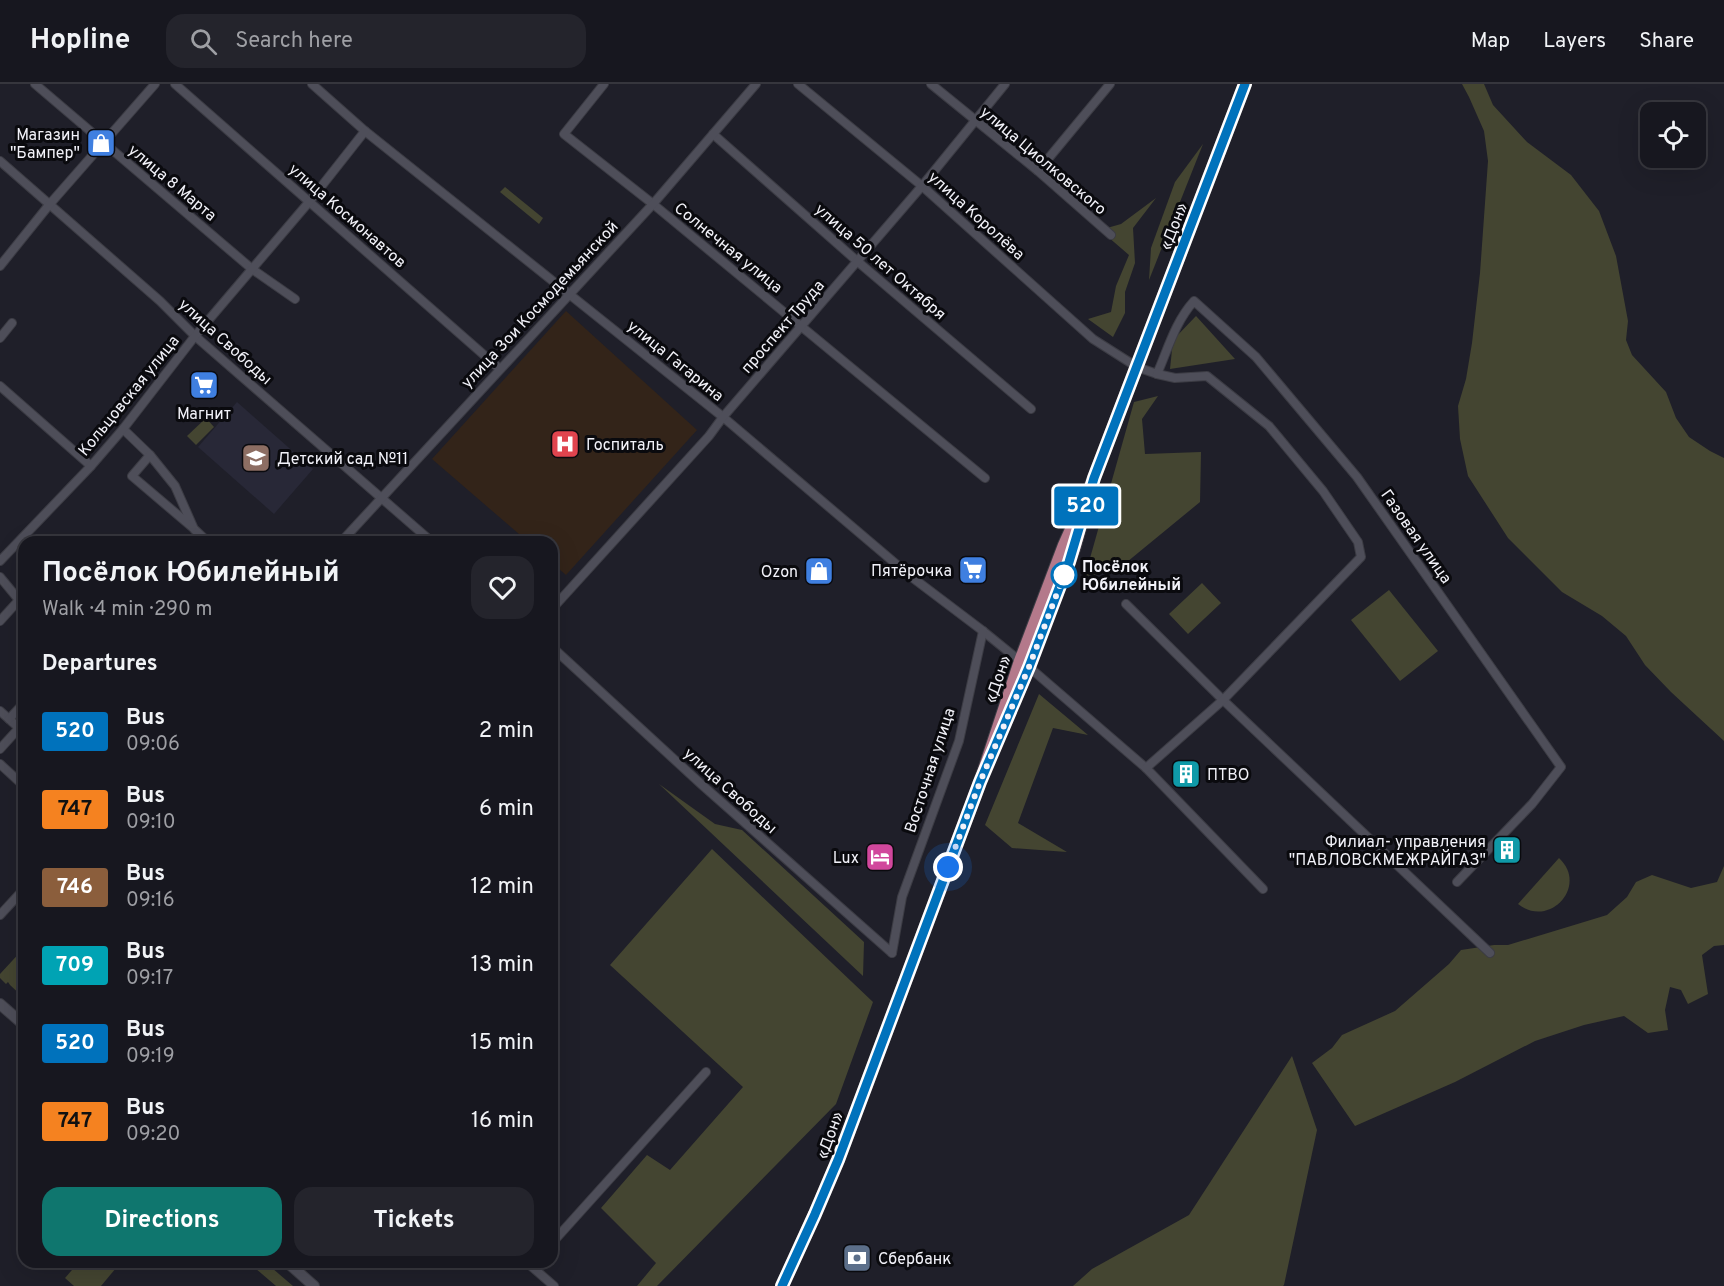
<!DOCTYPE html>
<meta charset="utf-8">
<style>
body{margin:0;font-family:Overpass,sans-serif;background:#24242c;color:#f1f3f6;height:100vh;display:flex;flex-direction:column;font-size:22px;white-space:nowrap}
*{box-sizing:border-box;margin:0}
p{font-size:20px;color:#9e9fa4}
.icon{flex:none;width:33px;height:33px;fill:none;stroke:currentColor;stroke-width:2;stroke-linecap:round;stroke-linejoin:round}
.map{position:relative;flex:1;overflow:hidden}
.sheet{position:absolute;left:18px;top:452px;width:540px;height:732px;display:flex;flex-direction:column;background:#17171f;border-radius:18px;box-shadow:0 6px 24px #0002,0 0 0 2px #36363d}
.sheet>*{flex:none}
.badge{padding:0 12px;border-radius:4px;font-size:21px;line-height:39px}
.buttons{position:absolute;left:1640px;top:18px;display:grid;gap:12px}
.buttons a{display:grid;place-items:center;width:66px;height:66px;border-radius:12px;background:#17171f;box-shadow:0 6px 24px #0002,0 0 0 2px #36363d;font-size:30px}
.you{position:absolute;width:30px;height:30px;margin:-15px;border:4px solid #fff;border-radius:50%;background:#1a73e8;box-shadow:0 0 0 9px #1a73e833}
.map>.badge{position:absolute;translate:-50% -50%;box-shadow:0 0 0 3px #fff}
h2{padding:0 24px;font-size:22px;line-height:54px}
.round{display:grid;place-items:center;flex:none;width:63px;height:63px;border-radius:18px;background:#24242c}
.headline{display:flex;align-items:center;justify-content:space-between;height:102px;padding:0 24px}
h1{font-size:28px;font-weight:700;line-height:45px}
.cta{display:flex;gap:12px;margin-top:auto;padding:12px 24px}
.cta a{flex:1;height:69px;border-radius:18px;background:#0f766e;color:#fff;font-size:24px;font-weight:700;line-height:69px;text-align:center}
.cta a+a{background:#24242c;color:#f1f3f6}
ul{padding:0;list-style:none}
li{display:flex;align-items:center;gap:18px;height:78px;padding:0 24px}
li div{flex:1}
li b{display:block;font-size:22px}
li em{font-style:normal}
li .badge{min-width:66px;font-weight:700;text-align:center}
header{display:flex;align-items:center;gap:36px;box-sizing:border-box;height:84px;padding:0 30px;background:#17171f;border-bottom:2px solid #36363d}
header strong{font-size:28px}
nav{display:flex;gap:33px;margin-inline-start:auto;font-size:21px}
.search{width:420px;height:54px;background:#24242c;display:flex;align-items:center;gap:15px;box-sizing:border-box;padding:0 21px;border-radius:18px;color:#9e9fa4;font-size:22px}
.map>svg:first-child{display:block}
</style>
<header>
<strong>Hopline</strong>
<div class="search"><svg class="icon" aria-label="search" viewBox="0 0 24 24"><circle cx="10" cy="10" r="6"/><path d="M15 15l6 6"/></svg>Search here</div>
<nav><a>Map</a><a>Layers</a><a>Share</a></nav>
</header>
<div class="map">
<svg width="1724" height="1202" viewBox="0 0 1724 1202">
<rect width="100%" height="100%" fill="#1f1f29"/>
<path fill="#282837" d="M 237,318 L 313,385 L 274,430 L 198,363 Z"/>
<path fill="#332419" d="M 566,227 L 697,346 L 566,491 L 552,479 L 552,458 L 527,457 L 432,375 Z"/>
<g fill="#444531">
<path d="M 1462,0 L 1484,0 L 1493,21 L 1527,58 L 1571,91 L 1599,127 L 1616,172 L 1628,237 L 1626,256 L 1632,271 L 1666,308 L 1676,334 L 1689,353 L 1710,367 L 1724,374 L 1724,657 L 1671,608 L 1645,581 L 1626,552 L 1602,532 L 1562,508 L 1508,454 L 1468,392 L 1460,355 L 1458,322 L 1466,295 L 1472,259 L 1480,189 L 1488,77 L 1484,47 L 1469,13 Z"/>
<path d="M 1203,60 L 1149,196 L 1151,164 L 1175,98 Z"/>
<path d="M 505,103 L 543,134 L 539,140 L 500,108 Z"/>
<path d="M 1156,114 L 1133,144 L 1135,179 L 1125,208 L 1125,229 L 1113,253 L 1088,235 L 1111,228 L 1116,202 L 1129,171 L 1100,146 L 1121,140 Z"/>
<path d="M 1196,232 L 1235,275 L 1170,285 L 1173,256 Z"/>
<path d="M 1158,312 L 1142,335 L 1145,370 L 1201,368 L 1200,418 L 1116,487 L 1085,492 L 1134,318 Z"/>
<path d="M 206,334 L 214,343 L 196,361 L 187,352 Z"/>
<path d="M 1202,499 L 1221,519 L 1188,550 L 1169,530 Z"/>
<path d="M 1389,506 L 1438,567 L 1400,597 L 1351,536 Z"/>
<path d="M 1039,610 L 1088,651 L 1053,644 L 1018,739 L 1067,768 L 1012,764 L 985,741 Z"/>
<path d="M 659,700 L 715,740 L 742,746 L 864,858 L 863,892 Z"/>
<path d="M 712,765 L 873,918 L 836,1020 L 657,1202 L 637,1202 L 656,1179 L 601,1124 L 647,1071 L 670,1086 L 743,1003 L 610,881 Z"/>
<path d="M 1559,774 C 1589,802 1549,845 1518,820 Z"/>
<path d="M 1724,782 L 1724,861 L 1714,862 L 1702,871 L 1708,910 L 1688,920 L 1681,906 L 1670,903 L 1665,926 L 1668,946 L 1648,949 L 1624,932 L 1584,941 L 1535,957 L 1455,998 L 1355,1042 L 1312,979 L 1332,964 L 1342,951 L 1395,927 L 1449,880 L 1461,866 L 1494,861 L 1508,861 L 1607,831 L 1627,813 L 1636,798 L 1652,791 L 1691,804 L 1717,798 Z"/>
<path d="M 24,864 L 24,914 L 10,901 L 8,898 L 6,900 L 0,894 L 0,890 Z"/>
<path d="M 1292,972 L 1317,1046 L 1284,1201 L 1283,1202 L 1073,1202 L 1092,1185 L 1189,1131 Z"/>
<path d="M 79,1178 L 121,1178 L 101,1202 L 74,1202 L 65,1194 Z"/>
<path d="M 248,1178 L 265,1178 L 293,1202 L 276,1202 Z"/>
</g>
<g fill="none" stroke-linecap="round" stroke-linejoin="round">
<g stroke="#3c3c44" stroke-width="10">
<g id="minor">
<path d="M 35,0 L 252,185 L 295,215"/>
<path d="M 175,0 L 500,285"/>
<path d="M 312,0 L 365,47 L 723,333 L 909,491 L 983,547 L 1020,577"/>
<path d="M 604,0 L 564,50 L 653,120 L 985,394"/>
<path d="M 798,0 L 922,102 L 1093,255 L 1137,283 L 1157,290 C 1168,265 1175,238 1194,217 L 1256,273 L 1357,393 L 1561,683 L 1532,720 L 1457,798"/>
<path d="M 931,0 L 1038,87 L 1111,151"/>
<path d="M 713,50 L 857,177 L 1031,325"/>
<path d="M 0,77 L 160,217 L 195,252 L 432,458"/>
<path d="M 1038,87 L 1110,0"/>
<path d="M 0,182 L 49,121 L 155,0"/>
<path d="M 0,254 L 12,239"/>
<path d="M 0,302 L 91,382"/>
<path d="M 123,345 L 150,371 L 175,402 L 194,445 L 208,458"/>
<path d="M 150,371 L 132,392 L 192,443"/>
<path d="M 341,458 L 653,120 L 756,0"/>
<path d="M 0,477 L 91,382 L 123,345 L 195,252 L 309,118 L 365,47"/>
<path d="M 0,493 L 19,516 L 0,537"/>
<path d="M 1126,520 L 1223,616 L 1490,869"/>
<path d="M 552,525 L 709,352 L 723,333 L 922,102 L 1005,0"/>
<path d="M 552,563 L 701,700 L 892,869"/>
<path d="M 1029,583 L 1146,684 L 1263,805"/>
<path d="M 0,627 L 19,644"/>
<path d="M 9,635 L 24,619"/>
<path d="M 0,665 L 19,644 L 24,649"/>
<path d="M 0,680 L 24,702"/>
<path d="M 1146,684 L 1223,616 L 1361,473 L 1358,458 L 1323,407 L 1269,342 L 1207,292 L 1175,294 L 1157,290"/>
<path d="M 0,831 L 24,805"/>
<path d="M 892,869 L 902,813 L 959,657 L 983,547"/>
<path d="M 552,1159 L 706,988"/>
<path d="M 535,1178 L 531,1182 L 554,1202"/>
</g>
</g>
<g stroke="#3c3c44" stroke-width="12">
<g id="tertiary">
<path d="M 0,920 L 24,941"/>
<path d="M 287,1178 L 314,1202"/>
</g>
</g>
<g stroke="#3c3c44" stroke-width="14">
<g id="primary">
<path d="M 1014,619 L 1074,465 L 1083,433"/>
<path d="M 782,1202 L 815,1130 L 838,1076 L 980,698 L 1020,577 L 1064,461 L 1094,394 L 1245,0"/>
</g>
</g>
<use href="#minor" stroke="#4e4e59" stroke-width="8"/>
<use href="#tertiary" stroke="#4e4e59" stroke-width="10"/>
<use href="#primary" stroke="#b4798b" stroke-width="12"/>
</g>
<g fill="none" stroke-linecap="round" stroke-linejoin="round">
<g stroke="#fff" stroke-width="14">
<path id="line" d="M 782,1202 L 815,1130 L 838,1076 L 980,698 L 1029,583 L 1069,478 L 1094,394 L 1245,0"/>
</g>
<use href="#line" stroke="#0072bc" stroke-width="9"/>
<path stroke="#f2f2f9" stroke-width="6" stroke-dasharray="0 10.8" d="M 948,783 L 980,698 L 1029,583 L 1064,491"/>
</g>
<defs>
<g id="shop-square" transform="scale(1.5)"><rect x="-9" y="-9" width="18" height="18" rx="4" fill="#3f7fe0" stroke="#0a0a0e"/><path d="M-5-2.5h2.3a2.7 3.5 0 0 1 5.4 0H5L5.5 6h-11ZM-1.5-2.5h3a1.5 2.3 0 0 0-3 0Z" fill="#fff"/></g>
<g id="supermarket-square" transform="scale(1.5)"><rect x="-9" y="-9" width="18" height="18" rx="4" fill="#3f7fe0" stroke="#0a0a0e"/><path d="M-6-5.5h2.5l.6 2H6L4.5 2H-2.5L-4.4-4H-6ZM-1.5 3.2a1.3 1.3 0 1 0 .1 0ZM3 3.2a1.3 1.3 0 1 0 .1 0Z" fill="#fff"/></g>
<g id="hospital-square" transform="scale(1.5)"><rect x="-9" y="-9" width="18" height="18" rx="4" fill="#e0444e" stroke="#0a0a0e"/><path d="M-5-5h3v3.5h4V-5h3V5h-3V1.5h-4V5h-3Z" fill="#fff"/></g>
<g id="school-square" transform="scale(1.5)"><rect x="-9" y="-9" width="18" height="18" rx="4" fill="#8d6e63" stroke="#0a0a0e"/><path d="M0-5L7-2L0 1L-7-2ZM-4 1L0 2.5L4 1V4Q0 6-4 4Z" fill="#fff"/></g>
<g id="building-square" transform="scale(1.5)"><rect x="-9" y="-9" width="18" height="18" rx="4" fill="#0f9aa8" stroke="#0a0a0e"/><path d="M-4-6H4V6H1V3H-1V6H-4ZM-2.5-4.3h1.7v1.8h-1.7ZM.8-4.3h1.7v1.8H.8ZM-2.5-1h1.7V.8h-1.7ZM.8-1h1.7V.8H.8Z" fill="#fff"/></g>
<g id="hotel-square" transform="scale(1.5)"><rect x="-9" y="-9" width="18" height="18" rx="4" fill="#d1479c" stroke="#0a0a0e"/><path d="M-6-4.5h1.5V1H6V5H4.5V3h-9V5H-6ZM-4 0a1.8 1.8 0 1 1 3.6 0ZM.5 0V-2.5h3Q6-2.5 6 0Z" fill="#fff"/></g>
<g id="bank-square" transform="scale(1.5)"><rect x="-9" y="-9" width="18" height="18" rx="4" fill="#5c6f8a" stroke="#0a0a0e"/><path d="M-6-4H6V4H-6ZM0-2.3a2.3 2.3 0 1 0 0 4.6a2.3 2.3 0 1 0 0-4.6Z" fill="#fff"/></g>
</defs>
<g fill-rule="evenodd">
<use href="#shop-square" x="101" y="59"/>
<use href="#supermarket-square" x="204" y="301"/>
<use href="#hospital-square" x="565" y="360"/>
<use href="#school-square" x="256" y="374"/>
<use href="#supermarket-square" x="973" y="486"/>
<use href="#shop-square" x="819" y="487"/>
<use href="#building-square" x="1186" y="690"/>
<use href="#building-square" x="1507" y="766"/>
<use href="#hotel-square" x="880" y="773"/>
<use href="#bank-square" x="857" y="1174"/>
</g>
<circle fill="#fff" stroke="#0072bc" stroke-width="3" cx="1064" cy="491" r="12"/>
<g text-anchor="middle" stroke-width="6" stroke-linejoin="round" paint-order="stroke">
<g font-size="16" fill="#f2f2f9" stroke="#0a0a0e" text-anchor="end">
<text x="80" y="56">Магазин<tspan x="80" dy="18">"Бампер"</tspan></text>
<text x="204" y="335" text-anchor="middle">Магнит</text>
<text x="586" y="366" text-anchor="start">Госпиталь</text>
<text x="277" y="380" text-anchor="start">Детский сад №11</text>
<text x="952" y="492">Пятёрочка</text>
<text x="798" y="493">Ozon</text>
<text x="1207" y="696" text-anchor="start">ПТВО</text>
<text x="1486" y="763">Филиал- управления<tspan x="1486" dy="18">"ПАВЛОВСКМЕЖРАЙГАЗ"</tspan></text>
<text x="859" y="779">Lux</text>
<text x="878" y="1180" text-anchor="start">Сбербанк</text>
</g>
<g font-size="16" fill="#f2f2f9" stroke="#0a0a0e">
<text transform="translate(1044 76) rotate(40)" y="6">улица Циолковского</text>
<text transform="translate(173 98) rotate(40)" y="6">улица 8 Марта</text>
<text transform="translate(348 131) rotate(41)" y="6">улица Космонавтов</text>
<text transform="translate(977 131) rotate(42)" y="6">улица Королёва</text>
<text transform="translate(1173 142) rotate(-69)" y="6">«Дон»</text>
<text transform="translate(729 163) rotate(39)" y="6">Солнечная улица</text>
<text transform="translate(881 177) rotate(41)" y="6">улица 50 лет Октября</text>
<text transform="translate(539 220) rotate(-47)" y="6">улица Зои Космодемьянской</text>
<text transform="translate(782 242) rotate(-49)" y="6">проспект Труда</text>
<text transform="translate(226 257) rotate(42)" y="6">улица Свободы</text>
<text transform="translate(676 276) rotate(39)" y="6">улица Гагарина</text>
<text transform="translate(128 311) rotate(-51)" y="6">Кольцовская улица</text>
<text transform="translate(1417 452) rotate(55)" y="6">Газовая улица</text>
<text transform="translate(997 595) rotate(-71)" y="6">«Дон»</text>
<text transform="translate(929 686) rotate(-72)" y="6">Восточная улица</text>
<text transform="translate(731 706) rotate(42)" y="6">улица Свободы</text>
<text transform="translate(829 1051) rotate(-70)" y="6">«Дон»</text>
</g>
<g font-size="16" font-weight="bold" fill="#f2f2f9" stroke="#0a0a0e" text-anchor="start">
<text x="1082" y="488">Посёлок<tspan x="1082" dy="18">Юбилейный</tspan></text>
</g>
</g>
</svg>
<div class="buttons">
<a><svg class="icon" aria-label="locate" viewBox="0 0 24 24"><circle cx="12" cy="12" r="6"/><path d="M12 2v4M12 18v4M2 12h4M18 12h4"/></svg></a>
</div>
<div class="you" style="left:948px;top:783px"></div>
<b class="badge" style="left:1086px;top:422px;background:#0072bc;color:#fff">520</b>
<section class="sheet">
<div class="headline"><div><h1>Посёлок Юбилейный</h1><p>Walk · 4 min · 290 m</p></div><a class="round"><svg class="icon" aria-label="heart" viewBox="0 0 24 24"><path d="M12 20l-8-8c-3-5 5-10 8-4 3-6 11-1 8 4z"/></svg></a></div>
<h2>Departures</h2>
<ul>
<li><span class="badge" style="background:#0072bc;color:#fff">520</span><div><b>Bus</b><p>09:06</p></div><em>2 min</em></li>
<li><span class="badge" style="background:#f58220;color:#111">747</span><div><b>Bus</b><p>09:10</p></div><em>6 min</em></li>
<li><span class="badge" style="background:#8b5e3c;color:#fff">746</span><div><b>Bus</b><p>09:16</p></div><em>12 min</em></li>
<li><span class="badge" style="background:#00a3b4;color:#fff">709</span><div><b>Bus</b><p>09:17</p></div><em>13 min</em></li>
<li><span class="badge" style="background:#0072bc;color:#fff">520</span><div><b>Bus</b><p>09:19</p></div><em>15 min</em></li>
<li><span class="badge" style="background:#f58220;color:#111">747</span><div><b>Bus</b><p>09:20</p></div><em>16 min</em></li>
</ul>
<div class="cta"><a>Directions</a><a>Tickets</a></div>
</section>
</div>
